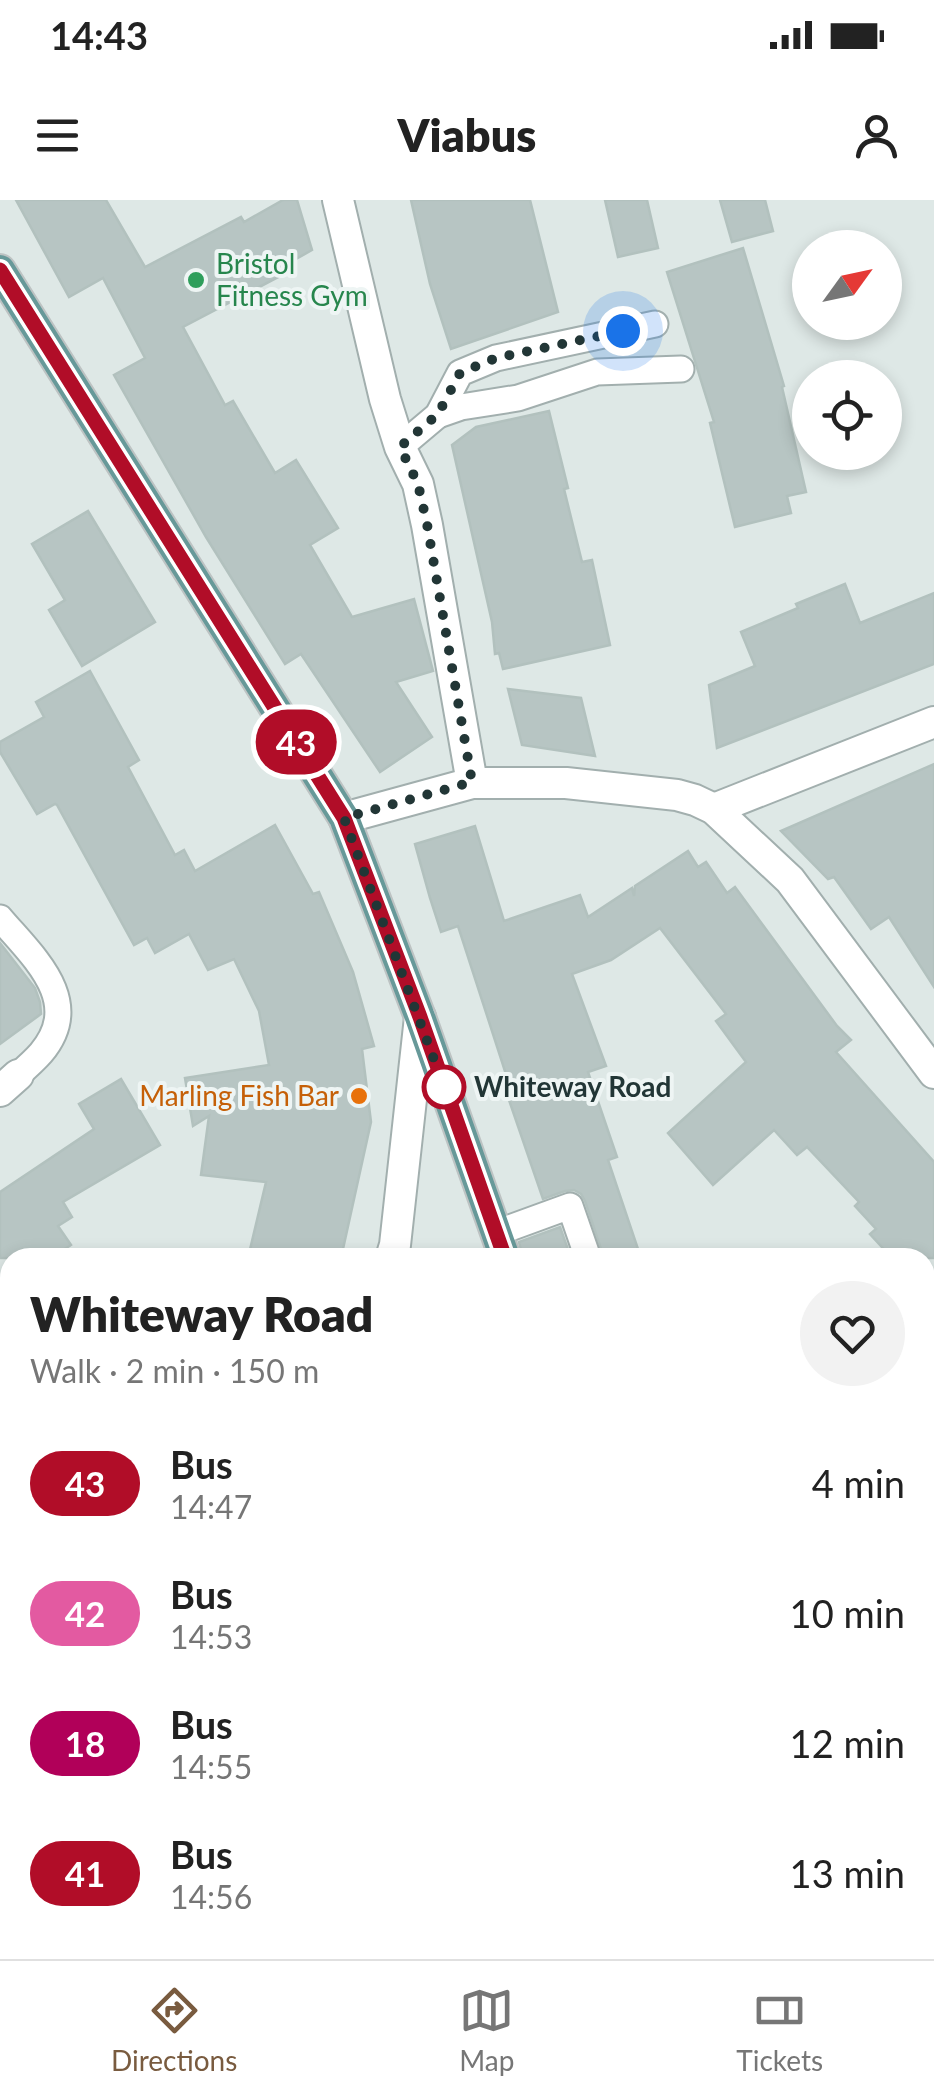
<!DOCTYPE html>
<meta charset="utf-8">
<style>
body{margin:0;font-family:Lato,sans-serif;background:#f2f2f2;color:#222;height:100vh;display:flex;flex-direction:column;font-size:38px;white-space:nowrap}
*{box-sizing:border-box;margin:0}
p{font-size:32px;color:#767676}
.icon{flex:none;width:55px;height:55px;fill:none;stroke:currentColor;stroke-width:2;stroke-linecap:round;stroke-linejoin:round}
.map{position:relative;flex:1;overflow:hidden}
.drawer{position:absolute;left:0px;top:1048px;width:935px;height:712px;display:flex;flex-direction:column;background:#fff;border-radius:30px 30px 0 0;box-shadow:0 5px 15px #0003}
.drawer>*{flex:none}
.badge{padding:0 20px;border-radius:32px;font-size:35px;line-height:65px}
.needle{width:65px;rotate:57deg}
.fabs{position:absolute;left:792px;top:30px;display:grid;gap:20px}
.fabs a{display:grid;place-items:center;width:110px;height:110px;border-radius:50%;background:#fff;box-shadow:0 5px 15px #0003;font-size:50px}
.you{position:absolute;width:50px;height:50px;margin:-25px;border:8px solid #fff;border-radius:50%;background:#1a73e8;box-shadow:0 0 0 15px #1a73e833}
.map>.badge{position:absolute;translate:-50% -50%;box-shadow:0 0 0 5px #fff}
.round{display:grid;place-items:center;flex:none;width:105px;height:105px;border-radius:52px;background:#f2f2f2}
.head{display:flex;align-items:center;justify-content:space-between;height:170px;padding:0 30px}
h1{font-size:48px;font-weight:800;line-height:75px}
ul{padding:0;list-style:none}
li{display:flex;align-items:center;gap:30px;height:130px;padding:0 30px}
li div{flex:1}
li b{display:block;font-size:38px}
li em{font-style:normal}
li .badge{min-width:110px;font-weight:700;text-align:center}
.status{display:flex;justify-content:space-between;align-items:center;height:70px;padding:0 50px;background:#fff;direction:ltr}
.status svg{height:28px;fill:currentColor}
header{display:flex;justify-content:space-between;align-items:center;height:130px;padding:0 30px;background:#fff;font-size:45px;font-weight:800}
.menu{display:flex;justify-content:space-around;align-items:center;height:140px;border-top:2px solid #e0e0e0;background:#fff;font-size:28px;color:#767676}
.menu a{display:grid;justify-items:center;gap:5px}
.menu .active{color:#795b3f}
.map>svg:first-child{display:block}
</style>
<div class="status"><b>14:43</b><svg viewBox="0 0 49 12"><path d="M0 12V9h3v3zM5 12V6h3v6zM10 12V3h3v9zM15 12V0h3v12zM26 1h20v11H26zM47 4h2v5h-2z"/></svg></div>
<header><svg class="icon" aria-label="menu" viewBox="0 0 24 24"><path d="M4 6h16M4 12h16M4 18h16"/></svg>Viabus<svg class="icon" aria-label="person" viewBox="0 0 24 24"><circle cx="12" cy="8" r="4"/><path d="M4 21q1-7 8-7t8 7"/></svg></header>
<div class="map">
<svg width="934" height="1759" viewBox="0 0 934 1759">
<rect width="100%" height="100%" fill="#dee8e6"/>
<g fill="#b7c5c3" stroke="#b2c1be" stroke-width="2.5">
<path d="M 16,0 L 106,0 L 145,67 L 241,17 L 244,22 L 283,0 L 297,0 L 312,50 L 280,68 L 284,74 L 183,127 L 225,205 L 233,201 L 275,273 L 296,260 L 338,328 L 310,345 L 352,417 L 414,399 L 433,471 L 396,482 L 432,537 L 380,572 L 301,454 L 285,464 L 206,337 L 114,175 L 145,158 L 103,78 L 69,97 Z"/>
<path d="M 411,0 L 530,0 L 558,112 L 451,149 L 430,84 Z"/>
<path d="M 605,0 L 647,0 L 658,48 L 618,57 Z"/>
<path d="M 720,0 L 765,0 L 773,31 L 732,42 Z"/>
<path d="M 743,48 L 784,186 L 782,187 L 806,292 L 787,296 L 791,313 L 735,327 L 710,223 L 714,222 L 667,72 Z"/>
<path d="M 549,211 L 568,288 L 564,289 L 582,362 L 592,360 L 610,445 L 503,469 L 499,453 L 495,454 L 492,422 L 452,245 L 476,227 Z"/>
<path d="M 88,311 L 155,422 L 82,466 L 49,410 L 65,400 L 32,344 Z"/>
<path d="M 845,384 L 860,423 L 934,393 L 934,464 L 717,548 L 709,485 L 755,466 L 741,432 L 798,408 L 796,404 Z"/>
<path d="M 90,471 L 139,560 L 128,567 L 175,655 L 184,650 L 195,671 L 275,625 L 313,694 L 319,692 L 353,772 L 374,846 L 362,849 L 371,922 L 341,1058 L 248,1058 L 266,982 L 201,975 L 209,916 L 193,926 L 185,878 L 269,865 L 259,811 L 234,759 L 208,770 L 189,734 L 155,753 L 147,738 L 134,745 L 57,605 L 55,604 L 37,614 L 0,552 L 0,542 L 44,517 L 36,502 Z"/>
<path d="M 508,489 L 581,498 L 595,556 L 522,545 Z"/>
<path d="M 934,564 L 934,787 L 889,717 L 871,729 L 834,677 L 828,679 L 781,631 Z"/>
<path d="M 475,626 L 504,721 L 580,695 L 588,717 L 632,688 L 634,696 L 635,686 L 688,651 L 698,667 L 706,662 L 727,693 L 735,687 L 837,826 L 851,840 L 836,852 L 934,962 L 934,1058 L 892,1058 L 870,1034 L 876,1029 L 855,1006 L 859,1002 L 807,947 L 797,955 L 774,930 L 713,985 L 668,933 L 746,862 L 716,821 L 726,814 L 660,728 L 611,760 L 572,774 L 606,866 L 588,872 L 617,957 L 608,960 L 641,1058 L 604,1058 L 585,1001 L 581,994 L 574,990 L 565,991 L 543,999 L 509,900 L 514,899 L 458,726 L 441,732 L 430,698 L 415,644 Z"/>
<path d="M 0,743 L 35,788 L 40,802 L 41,814 L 0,844 Z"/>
<path d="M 121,879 L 160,945 L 63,1002 L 72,1017 L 58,1026 L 71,1045 L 51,1058 L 0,1058 L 0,992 L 94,929 L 79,904 Z"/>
<path d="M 560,1027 L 571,1058 L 523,1058 L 519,1042 Z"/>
</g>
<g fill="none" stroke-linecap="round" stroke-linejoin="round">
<g stroke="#a2afae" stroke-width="29">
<g id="service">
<path d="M 438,215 L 461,207 L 518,198 L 597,172 L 681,169"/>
<path d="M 400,247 L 438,215 L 460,173 L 496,158 L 655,124"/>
<path d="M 0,718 C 33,757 85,801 41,853 C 34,861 26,868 18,875"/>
<path d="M 496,1033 L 570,1006 L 588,1058"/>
<path d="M 0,1137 L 10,1146"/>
<path d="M 0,1228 L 10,1216"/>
</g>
</g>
<g stroke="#a2afae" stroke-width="34">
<g id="minor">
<path d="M 338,0 L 385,199 L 400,247 L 418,284 L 427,325 L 472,583"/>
<path d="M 714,609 L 934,522"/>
<path d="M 344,618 L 472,583 L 566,583 L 677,595 L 695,600 L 714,609 L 790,680 L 934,873"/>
<path d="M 0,891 L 18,875"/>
<path d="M 391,1058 L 395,1045 L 420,817"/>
<path d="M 0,1672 L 10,1665"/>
<path d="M 909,1759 L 934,1745"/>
</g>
</g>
<g stroke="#bdc3c3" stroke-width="34">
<g id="primary">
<path d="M 0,70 L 344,618 L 420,817 L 505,1058"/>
<path d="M 746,1750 L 749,1759"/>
</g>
</g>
<path stroke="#82a9a6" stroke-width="6" stroke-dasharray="5 8" stroke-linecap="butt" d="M 925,1549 L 934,1559"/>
<use href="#service" stroke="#fff" stroke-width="25"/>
<use href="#minor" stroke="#fff" stroke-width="30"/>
<use href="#primary" stroke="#679999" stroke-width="30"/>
</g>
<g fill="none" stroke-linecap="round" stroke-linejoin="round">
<g stroke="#fff" stroke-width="22">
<path id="line" d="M 0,70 L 344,618 L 420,817 L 505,1058"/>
</g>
<use href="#line" stroke="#b10d28" stroke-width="15"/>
<path stroke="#223636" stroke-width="10" stroke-dasharray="0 18" d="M 444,887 L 445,889 L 344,618 L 472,582 L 427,324 L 418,284 L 400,247 L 438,214 L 460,173 L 496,158 L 623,131"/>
</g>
<circle fill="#2e9e5b" stroke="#eef5f4" stroke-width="4" cx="196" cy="80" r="10"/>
<circle fill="#fff" stroke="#b10d28" stroke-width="5" cx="444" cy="887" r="20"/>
<circle fill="#e8710a" stroke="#eef5f4" stroke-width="4" cx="359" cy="896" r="10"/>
<g text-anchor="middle" stroke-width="8" stroke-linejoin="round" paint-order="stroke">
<g font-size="28" fill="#27864d" stroke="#eef5f4" text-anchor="start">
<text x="216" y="74">Bristol<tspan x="216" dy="32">Fitness Gym</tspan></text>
</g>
<g font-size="28" font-weight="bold" fill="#223636" stroke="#eef5f4" text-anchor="start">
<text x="474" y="897">Whiteway Road</text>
</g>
<g font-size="28" fill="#c56008" stroke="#eef5f4" text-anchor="end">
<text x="339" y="906">Marling Fish Bar</text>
</g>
</g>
</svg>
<div class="fabs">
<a><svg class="needle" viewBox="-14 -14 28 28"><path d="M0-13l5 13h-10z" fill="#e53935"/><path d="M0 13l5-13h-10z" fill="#767676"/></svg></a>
<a><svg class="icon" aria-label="locate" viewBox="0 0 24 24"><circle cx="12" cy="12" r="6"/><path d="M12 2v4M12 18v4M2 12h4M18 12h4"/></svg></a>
</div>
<div class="you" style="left:623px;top:131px"></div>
<b class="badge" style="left:296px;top:542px;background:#b10d28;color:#fff">43</b>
<section class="drawer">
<div class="head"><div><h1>Whiteway Road</h1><p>Walk · 2 min · 150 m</p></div><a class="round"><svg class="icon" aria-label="heart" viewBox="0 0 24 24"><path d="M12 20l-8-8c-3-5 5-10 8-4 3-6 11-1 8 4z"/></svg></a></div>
<ul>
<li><span class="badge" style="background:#b10d28;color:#fff">43</span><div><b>Bus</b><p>14:47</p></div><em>4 min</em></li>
<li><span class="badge" style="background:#e35aa1;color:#fff">42</span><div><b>Bus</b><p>14:53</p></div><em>10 min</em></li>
<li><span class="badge" style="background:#b10059;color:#fff">18</span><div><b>Bus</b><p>14:55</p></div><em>12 min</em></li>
<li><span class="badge" style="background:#b10d28;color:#fff">41</span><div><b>Bus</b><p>14:56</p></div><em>13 min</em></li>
</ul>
</section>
</div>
<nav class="menu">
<a class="active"><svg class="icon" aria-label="directions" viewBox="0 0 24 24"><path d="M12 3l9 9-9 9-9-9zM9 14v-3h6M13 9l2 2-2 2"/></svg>Directions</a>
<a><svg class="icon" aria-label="map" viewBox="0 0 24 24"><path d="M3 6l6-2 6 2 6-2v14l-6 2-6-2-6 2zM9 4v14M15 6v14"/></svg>Map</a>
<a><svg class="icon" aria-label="tickets" viewBox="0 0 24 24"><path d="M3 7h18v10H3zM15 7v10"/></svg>Tickets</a>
</nav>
